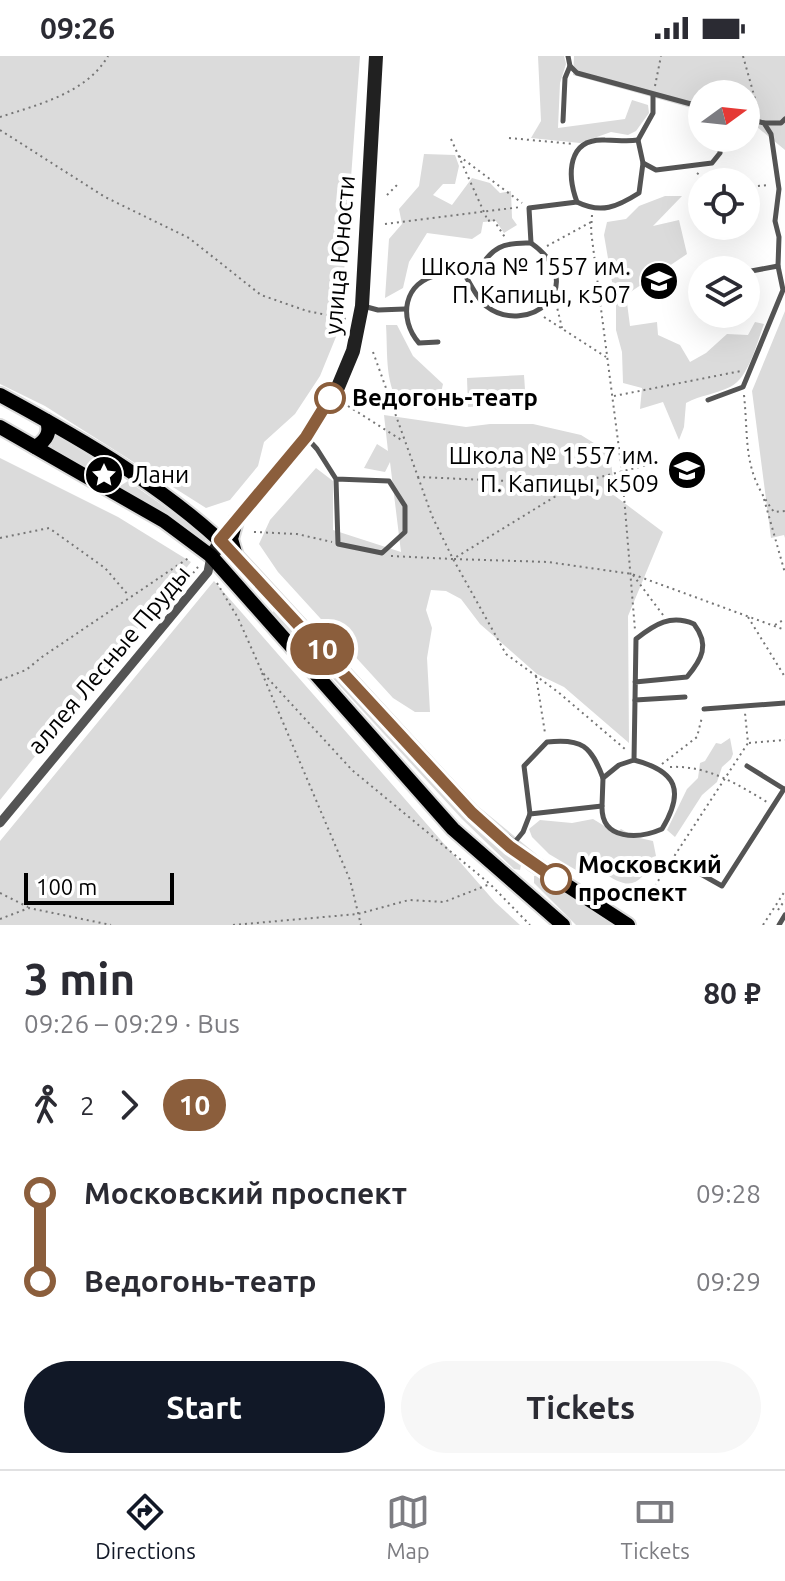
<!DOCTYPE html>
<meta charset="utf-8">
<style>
body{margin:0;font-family:Ubuntu,sans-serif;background:#f7f7f7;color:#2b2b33;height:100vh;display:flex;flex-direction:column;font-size:30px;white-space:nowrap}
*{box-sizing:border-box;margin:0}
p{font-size:26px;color:#7c7c81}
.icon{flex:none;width:44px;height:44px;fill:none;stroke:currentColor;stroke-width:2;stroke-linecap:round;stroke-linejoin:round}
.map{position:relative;height:869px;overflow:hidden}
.sheet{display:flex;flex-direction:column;background:#fff;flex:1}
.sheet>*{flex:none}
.badge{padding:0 16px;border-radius:26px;font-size:28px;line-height:52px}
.needle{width:52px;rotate:75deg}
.fabs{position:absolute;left:688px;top:24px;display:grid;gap:16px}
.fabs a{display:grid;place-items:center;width:72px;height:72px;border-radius:50%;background:#fff;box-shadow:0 8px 32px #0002;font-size:40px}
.scale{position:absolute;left:24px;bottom:20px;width:150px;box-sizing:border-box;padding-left:8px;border:4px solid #000;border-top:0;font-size:22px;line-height:28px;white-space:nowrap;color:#000;-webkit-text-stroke:6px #fff;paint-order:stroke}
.map>.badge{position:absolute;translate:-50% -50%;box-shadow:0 0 0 4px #fff}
.legs{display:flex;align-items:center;gap:12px;height:88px;padding:0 24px;font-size:26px}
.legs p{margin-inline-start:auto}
.head{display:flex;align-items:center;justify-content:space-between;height:136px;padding:0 24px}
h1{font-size:44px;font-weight:700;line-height:60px}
.cta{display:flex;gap:16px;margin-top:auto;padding:16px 24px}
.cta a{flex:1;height:92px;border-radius:48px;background:#111827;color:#fff;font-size:32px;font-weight:700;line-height:92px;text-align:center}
.cta a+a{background:#f7f7f7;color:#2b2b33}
ul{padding:0 24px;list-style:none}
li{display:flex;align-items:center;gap:28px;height:88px;font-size:30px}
li i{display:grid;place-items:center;width:12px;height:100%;margin:0 10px;background:currentColor}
li i::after{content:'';width:20px;height:20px;margin:-10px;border:6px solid;border-radius:50%;background:#fff}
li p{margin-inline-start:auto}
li:first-child i{background:linear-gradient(#0000 50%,currentColor 0)}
li:last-child i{background:linear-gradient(currentColor 50%,#0000 0)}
.status{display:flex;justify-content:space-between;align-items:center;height:56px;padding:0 40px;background:#fff;direction:ltr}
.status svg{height:22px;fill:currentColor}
.dock{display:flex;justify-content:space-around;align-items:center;height:112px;border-top:2px solid #e1e1e2;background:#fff;font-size:22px;color:#7c7c81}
.dock a{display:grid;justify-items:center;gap:4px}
.dock .current{color:#111827}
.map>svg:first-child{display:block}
</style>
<div class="status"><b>09:26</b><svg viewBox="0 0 49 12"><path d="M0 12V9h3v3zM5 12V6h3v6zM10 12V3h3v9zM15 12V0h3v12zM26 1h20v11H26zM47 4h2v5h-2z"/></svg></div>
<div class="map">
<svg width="785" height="869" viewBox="0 0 785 869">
<rect width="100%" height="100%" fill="#fff"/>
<g fill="#dbdbdb">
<path d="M 0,0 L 360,0 L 340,271 L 320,320 L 295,358 L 264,386 L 258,410 L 230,444 L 206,452 L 45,350 L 0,328 Z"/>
<path d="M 538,0 L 564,0 L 566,8 L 560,27 L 558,72 L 625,63 L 632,44 L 648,49 L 649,57 L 636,75 L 628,79 L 611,76 L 580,87 L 531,82 L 541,65 Z"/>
<path d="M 574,0 L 785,0 L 785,94 L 757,71 L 746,68 L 746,38 L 702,38 L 702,55 L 573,19 Z"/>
<path d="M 424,98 L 455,99 L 459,110 L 455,128 L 443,128 L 433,139 L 452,149 L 472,122 L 490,127 L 500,137 L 511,135 L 512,162 L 517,169 L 504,177 L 496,165 L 483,166 L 481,177 L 472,183 L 427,177 L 409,206 L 403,232 L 385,242 L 389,183 L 402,168 L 399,153 L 419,130 Z"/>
<path d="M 665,140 L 682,140 L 653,170 L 679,164 L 687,198 L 626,239 L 630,270 L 657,266 L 658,279 L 680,289 L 690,306 L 706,297 L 727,278 L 748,279 L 755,266 L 764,268 C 757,286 749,322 730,331 C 716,338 701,339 686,347 L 684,371 L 679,384 L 663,346 L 640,353 L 642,332 L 623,327 L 622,296 L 616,274 L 616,249 L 604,179 L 607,166 L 626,163 L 639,150 Z"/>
<path d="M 785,255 L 785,482 L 784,479 L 771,482 L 752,335 Z"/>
<path d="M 386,269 L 397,269 L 413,300 L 443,328 L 437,354 L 418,347 L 403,354 C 384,329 388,299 386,269 Z"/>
<path d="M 524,319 L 526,348 L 468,351 L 467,322 Z"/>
<path d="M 384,359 L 466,371 L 490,368 L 533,368 L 581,379 L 610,397 L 615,440 L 663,476 L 628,560 L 629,687 L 564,631 L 537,618 L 480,568 L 461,543 L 446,535 L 431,534 L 426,554 L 432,572 L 427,602 L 430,656 L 415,656 L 393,642 L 278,516 L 259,488 L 270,464 L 316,412 L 333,425 L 333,474 L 401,496 L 390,406 L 385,416 L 364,412 L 377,388 L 388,395 Z"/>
<path d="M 55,379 L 91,401 L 111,418 L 106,427 L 50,394 Z"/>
<path d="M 0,402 L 118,461 L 191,506 L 0,744 Z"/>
<path d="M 128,425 L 206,480 L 205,486 L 201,487 L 121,435 L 120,430 Z"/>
<path d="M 214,525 L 495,846 L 520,869 L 0,869 L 0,785 Z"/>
<path d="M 274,553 L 277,553 L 466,759 L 521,809 L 520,814 L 514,813 L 462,763 L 273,557 Z"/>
<path d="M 730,682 L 733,698 L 731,703 L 722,711 L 717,726 L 702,739 L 675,781 L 667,774 L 687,733 L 698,722 L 700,707 L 705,705 L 716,687 L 721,688 Z"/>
<path d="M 593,763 L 616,777 L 621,773 L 635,781 L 653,785 L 656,800 C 639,829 632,837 601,815 L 581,817 L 549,798 L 532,781 L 529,773 L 540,764 L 572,767 Z"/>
<path d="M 540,819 L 618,869 L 576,869 L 534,827 L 534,820 Z"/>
</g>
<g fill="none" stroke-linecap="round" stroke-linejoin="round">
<g stroke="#dbdbdb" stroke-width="18">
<g id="primary">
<path d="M 0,339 C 83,384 169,433 236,500 L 472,757 L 534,808 L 628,869"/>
<path d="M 0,371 L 164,465 L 211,500 L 453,773 L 563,869"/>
<path d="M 35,391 C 46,385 51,377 47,365"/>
<path d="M 236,500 L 231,483 L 236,465"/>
</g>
</g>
<g stroke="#767676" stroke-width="2" stroke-dasharray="2 4" stroke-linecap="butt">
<path d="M 743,0 L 759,57"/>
<path d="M 655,30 L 661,0"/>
<path d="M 0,61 C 37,49 87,37 108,0"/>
<path d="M 0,74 L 105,141 L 189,182 L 261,239 L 307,255 L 347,263"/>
<path d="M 509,82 L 574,88"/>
<path d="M 451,83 L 488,165 L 493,163 L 506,183"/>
<path d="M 459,100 L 522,147"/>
<path d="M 697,117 L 709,126"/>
<path d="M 746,131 L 769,129"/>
<path d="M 387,139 L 399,127"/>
<path d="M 592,159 L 591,175 L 622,416 L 635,574"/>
<path d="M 385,168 L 521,151"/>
<path d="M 547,190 L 591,166"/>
<path d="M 556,247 L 562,272"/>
<path d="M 544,261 L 606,301"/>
<path d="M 373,296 L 418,421 L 554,427 L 581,426 L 647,409"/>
<path d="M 744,339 C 749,388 742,413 774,456 L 785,455"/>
<path d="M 614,340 L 741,315"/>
<path d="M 348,350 L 403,385"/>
<path d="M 418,421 L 432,460 L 453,503 L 506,598 L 558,636 L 625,693"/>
<path d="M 764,443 L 785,517"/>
<path d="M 254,476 L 297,478 L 332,486"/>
<path d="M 0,482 L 49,472 L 105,512 L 129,540"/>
<path d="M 391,500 L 453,503 L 579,426"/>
<path d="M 454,503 L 548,506 L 632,518 L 785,574"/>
<path d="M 633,519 L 663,559"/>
<path d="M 217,527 L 238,562 L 262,616 L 352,714 L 490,828 L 530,869"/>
<path d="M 159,559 L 198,511"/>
<path d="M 748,561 L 785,621"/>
<path d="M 775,569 L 785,563"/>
<path d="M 262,617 L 350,824 L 361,869"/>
<path d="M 536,620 L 545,677"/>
<path d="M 0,624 L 26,614 L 42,601 L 190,501"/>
<path d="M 749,687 L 785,684"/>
<path d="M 662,708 L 697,681 L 702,661"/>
<path d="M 670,711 C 707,709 737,728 767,746"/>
<path d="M 0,837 L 28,851"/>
<path d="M 609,840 L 632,831 L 650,832"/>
<path d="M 645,845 L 748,687 L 745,657"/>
<path d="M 778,854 L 785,844"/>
<path d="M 0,863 L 29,852 L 111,869"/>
<path d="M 233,869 L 358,858 L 409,844 L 444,846 L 490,828"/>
<path d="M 763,869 L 785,835"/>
</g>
<g stroke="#545454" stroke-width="5">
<path d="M 568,0 L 570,10 L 577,17 L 702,51"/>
<path d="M 653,39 L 653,57 L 638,84 L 643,107 L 656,114 L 712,107 L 720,97 L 721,82"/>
<path d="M 563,65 L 565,22 L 570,10"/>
<path d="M 765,67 L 781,67 L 785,63"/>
<path d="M 638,84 C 626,86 617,84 605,84 C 567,82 567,119 577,146 C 601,158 617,151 639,137 L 643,107"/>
<path d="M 746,216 L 778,210"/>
<path d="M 465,219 C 471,229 478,244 486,250 C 527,282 593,231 531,187"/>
<path d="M 363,250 L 378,254 L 405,253"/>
<path d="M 438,286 L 419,287 C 398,263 403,225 439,219 C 452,217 464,220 477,216 C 492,191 503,186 531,187 L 529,152 L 577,146"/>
<path d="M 708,344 L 743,331 L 783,234 L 778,210 L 779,181 L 775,165 L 779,133 L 771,78 L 764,67 L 746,62"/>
<path d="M 307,382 L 317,393 L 336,423 L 389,425 L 405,450 L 405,476 L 382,497 L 338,488 L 336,423"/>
<path d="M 635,626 L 687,621 C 702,603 710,589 694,568 C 671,558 655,568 636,583 L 635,644"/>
<path d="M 704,653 L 785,647"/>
<path d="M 747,710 L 784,733"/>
<path d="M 602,750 C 601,785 639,783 662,773 C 685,735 677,715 634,704"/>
<path d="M 530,758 L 524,710 L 547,686 C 582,682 591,690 603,722"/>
<path d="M 514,787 L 523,776 L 530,758 L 602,750 L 603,722 L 619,709 L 634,704 L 635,644 L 685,641"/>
<path d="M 699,817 L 722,830 L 784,733"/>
<path d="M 779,869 L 785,859"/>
</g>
<path stroke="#545454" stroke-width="9" d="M 0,767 L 208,516 L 211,500"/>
<path stroke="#212121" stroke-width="14" d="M 211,500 L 236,465 L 306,381 L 338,331 L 353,295 L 362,250 L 376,0"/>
<use href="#primary" stroke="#000" stroke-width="14"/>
</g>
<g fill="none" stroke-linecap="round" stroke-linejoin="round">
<g stroke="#fff" stroke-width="18">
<path id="line-1" d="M 330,342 L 306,381 L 220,484 L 472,757 L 510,791 L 556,823"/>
</g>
<use href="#line-1" stroke="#8b5e3c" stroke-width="12"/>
</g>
<defs>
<g id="school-disc" transform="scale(2)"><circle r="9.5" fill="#000" stroke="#fff"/><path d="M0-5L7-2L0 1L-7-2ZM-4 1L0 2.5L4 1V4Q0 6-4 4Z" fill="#fff"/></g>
<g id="sight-disc" transform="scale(2)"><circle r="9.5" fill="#000" stroke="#fff"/><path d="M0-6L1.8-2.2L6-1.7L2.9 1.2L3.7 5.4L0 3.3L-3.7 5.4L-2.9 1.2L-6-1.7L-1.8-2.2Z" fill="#fff"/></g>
</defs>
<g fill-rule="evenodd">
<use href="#school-disc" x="659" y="225"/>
<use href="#school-disc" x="687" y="414"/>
<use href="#sight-disc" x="104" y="419"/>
</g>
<g fill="#fff" stroke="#8b5e3c" stroke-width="4">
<circle cx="330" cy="342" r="14"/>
<circle cx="556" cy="823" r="14"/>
</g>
<g text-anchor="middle" stroke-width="8" stroke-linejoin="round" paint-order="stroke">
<g font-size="24" fill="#000" stroke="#fff">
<text transform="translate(340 199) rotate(-85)" y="8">улица Юности</text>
<text transform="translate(109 604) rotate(-50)" y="8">аллея Лесные Пруды</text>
</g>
<g font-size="24" fill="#000" stroke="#fff" text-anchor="end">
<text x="631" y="219">Школа № 1557 им.<tspan x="631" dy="28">П. Капицы, к507</tspan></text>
<text x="659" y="408">Школа № 1557 им.<tspan x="659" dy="28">П. Капицы, к509</tspan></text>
<text x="132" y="427" text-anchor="start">Лани</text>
</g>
<g font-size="24" font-weight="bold" fill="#000" stroke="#fff" text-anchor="start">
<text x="352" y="350">Ведогонь-театр</text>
<text x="578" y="817">Московский<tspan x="578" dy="28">проспект</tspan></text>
</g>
</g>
</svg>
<div class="fabs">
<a><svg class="needle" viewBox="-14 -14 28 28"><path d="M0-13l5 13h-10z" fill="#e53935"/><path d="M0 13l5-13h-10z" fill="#7c7c81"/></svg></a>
<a><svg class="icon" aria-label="locate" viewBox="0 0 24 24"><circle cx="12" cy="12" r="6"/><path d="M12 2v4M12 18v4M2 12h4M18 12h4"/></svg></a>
<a><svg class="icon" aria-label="layers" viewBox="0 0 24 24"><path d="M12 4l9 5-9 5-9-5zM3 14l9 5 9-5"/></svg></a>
</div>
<div class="scale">100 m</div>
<b class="badge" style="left:322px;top:593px;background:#8b5e3c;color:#fff">10</b>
</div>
<section class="sheet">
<div class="head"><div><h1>3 min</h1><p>09:26 – 09:29 · Bus</p></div><b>80 ₽</b></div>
<div class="legs"><svg class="icon" aria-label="walk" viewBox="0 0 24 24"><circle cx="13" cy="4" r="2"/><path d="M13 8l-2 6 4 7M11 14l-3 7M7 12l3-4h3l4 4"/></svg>2<svg class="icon" aria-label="forward" viewBox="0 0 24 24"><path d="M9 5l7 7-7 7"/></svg><b class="badge" style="background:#8b5e3c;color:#fff">10</b></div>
<ul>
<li><i style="color:#8b5e3c"></i><b>Московский проспект</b><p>09:28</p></li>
<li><i style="color:#8b5e3c"></i><b>Ведогонь-театр</b><p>09:29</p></li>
</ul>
<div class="cta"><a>Start</a><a>Tickets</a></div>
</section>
<nav class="dock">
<a class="current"><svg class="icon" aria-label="directions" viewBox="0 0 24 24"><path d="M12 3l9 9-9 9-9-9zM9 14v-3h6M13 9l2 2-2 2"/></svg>Directions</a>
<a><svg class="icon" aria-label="map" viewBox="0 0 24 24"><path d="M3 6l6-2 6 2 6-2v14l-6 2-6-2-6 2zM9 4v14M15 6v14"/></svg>Map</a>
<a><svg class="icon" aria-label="tickets" viewBox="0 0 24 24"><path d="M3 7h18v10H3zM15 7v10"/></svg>Tickets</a>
</nav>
